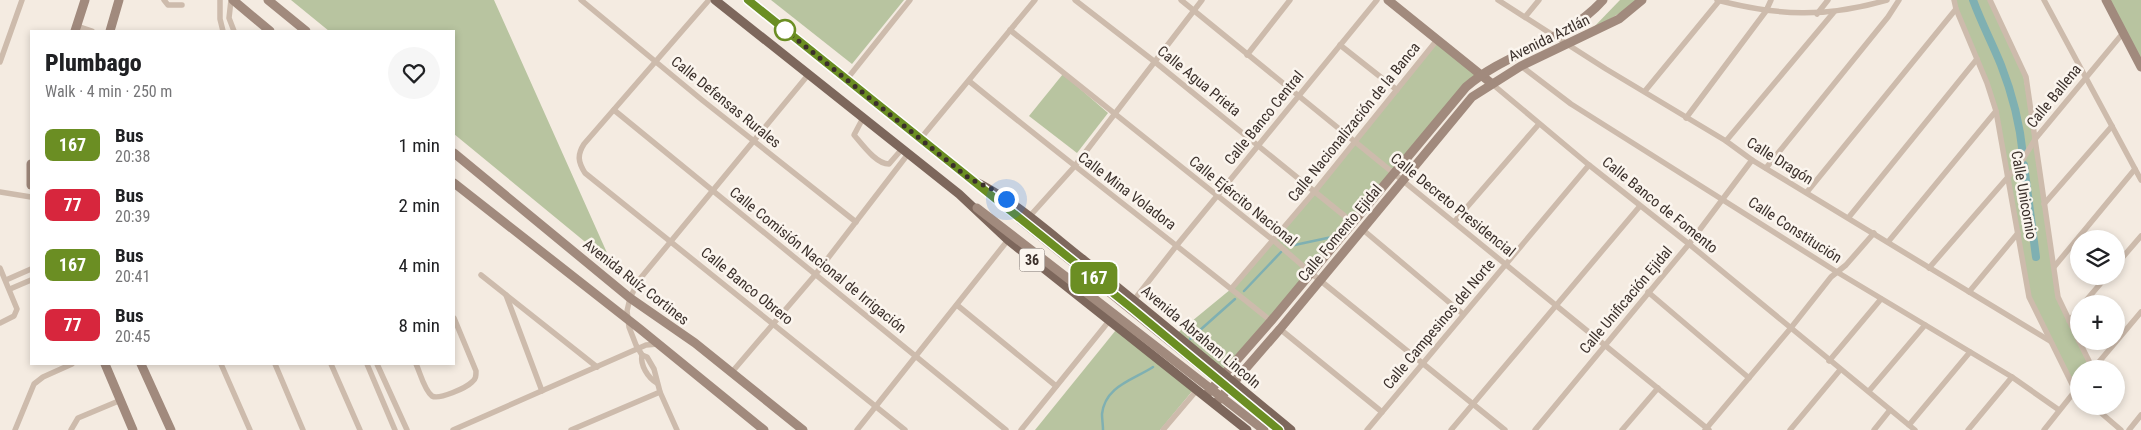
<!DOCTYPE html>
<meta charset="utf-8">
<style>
body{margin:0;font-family:"Roboto Condensed",sans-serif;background:#f6f6f6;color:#202124;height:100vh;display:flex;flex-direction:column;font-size:19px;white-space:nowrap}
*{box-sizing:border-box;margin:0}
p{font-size:16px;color:#757577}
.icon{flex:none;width:28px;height:28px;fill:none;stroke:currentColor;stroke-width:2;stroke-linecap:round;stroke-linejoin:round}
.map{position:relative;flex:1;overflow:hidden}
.side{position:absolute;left:30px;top:30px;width:425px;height:335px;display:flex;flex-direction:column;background:#fff;border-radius:0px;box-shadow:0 2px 8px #0003}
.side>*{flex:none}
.badge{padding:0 10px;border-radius:8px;font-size:18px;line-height:32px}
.tools{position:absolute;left:2070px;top:230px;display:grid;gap:10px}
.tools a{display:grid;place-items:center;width:55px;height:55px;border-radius:50%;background:#fff;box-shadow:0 2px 8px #0003;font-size:25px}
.you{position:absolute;width:25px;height:25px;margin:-12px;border:4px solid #fff;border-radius:50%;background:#1a73e8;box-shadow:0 0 0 8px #1a73e833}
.map>.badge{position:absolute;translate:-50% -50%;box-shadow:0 0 0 2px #fff}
.round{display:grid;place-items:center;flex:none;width:52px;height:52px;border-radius:26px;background:#f6f6f6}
.overview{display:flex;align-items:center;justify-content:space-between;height:85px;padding:0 15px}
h1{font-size:24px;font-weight:800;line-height:38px}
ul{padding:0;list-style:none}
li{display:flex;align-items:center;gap:15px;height:60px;padding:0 15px}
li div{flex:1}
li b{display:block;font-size:19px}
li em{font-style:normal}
li .badge{min-width:55px;font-weight:700;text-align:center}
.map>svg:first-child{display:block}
</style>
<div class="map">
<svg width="2141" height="430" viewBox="0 0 2141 430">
<rect width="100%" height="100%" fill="#f4ebe1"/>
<g fill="#b8c4a0">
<path d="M 291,0 L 494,0 L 612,264 L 454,134 L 454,31 L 329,31 Z"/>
<path d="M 771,0 L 904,0 L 852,64 Z"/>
<path d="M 1620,0 L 1638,0 L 1625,10 L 1591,30 Z"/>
<path d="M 1954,0 L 1990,0 L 2022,67 L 2061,303 L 2093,369 L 2079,369 L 2079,386 L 2075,390 L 2029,297 L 1996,111 Z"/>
<path d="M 2107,0 L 2141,0 L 2141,64 Z"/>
<path d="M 1437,40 L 1480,74 L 1223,375 L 1175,335 L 1231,289 Z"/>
<path d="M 1063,74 L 1108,113 L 1077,153 L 1029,116 Z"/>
<path d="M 1116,330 L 1194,389 L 1160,430 L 1035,430 Z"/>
</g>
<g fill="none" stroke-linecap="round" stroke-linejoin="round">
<g stroke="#7fb0b2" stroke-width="2.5">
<path d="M 1290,246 L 1332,237"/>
<path d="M 1244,291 L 1281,252"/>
<path d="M 1190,339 L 1235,299"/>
<path d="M 1103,430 C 1103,425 1102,419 1102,414 C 1105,386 1133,380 1153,367"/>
</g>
<g stroke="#7fb0b2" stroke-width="8">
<path d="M 1973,0 C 1981,22 1992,43 2001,65 C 2012,93 2020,125 2023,155"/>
<path d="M 2024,165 L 2036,257"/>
</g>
<g stroke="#cdbbac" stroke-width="5.5">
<path d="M 164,0 L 168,5 L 182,5"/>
<path d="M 220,0 L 220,19 L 223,31"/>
<path d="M 231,0 L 229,18 L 234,31"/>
<path d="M 581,0 L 702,100 L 856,222"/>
<path d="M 709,0 L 584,144 C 577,155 578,162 585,173 L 905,430"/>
<path d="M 1075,0 L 1155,62 L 1352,222"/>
<path d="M 1181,0 L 1709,430"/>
<path d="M 1498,0 L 1606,69 L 1726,141 L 1752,160 L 2050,341"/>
<path d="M 1717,0 C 1778,16 1826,18 1887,0"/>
<path d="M 1954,0 L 1956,9 L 1987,83 L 1996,111 L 2029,297 L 2075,390 L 2079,394"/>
<path d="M 1990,0 L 2026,77 L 2058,297 L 2079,341"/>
<path d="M 2044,0 L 2141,180"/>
<path d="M 1817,14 L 1828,0"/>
<path d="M 1525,17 L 1539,0"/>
<path d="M 77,26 L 92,31"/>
<path d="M 1010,30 L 1273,240 L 1311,273 L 1505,430"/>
<path d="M 1340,45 L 1397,90"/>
<path d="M 1247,55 L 1290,0"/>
<path d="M 0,62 L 22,0"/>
<path d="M 1521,66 L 1571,104 L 1837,272 L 2012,377 L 2059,410"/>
<path d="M 847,79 L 910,0"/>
<path d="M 969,81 C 1069,163 1171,240 1271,321"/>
<path d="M 1491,83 L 1589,165 L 1689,244 L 1915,430"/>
<path d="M 1645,91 L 1719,1"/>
<path d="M 614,110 L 1006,430"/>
<path d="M 863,118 L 854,135 C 862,144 876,164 889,164 L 902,149"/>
<path d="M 1686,118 L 1766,11 L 1771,0"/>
<path d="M 921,138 L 1035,0"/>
<path d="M 1726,141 L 1834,12"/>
<path d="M 1766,168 L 1888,17 L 1899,0"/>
<path d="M 0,192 L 31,197"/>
<path d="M 1807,192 L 1956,9"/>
<path d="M 2044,204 L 2112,126"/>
<path d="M 1029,217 L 1074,167 L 1202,0"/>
<path d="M 1849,217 L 1977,59"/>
<path d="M 1455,221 L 1539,124"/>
<path d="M 1362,229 L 1463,314"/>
<path d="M 1888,242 L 1996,111"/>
<path d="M 2116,265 L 2141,236"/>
<path d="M 2054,267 L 2135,169"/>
<path d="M 0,268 L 17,309 L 14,316 L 0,323"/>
<path d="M 1929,268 L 2021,162 L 2036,138 L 2123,33"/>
<path d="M 481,275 L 597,367"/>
<path d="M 6,280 L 31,269"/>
<path d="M 10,289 L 31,280"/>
<path d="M 1231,289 L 1315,191 L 1437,40"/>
<path d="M 1648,292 L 1749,378"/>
<path d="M 1969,292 L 2018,233"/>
<path d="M 506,295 L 542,391"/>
<path d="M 1134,300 L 1177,245 L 1377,0"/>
<path d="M 2083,304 L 2107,276"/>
<path d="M 957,305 L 1056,386"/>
<path d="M 2069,321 L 2079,309"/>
<path d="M 1280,329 L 1382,412"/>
<path d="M 2079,341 L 2093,369"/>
<path d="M 642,355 C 640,365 648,378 657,383"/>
<path d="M 1829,361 L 1881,299"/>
<path d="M 221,364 L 250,430"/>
<path d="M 275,364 L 303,430"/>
<path d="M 331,364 L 360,430"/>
<path d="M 367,364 L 395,430"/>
<path d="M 377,364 L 407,430"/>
<path d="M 416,364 C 420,372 424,390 432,396 C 439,400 466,388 472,382 C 476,379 476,376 476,371 L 454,318"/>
<path d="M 2093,369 L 2141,312"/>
<path d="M 732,372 L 815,275 L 908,154"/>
<path d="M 1869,391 L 1925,325"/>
<path d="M 2093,406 L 2121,430"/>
<path d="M 1909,425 L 1970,352"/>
<path d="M 15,430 L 34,384 L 43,377 L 72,364"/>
<path d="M 71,430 L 78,418 L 121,400"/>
<path d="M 453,430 L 646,345 L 658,344"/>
<path d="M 571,430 L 660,392"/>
<path d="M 677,430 L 660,392 L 654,369 L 647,357 L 642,355 L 636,345 L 629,327 L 627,311 L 630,298 L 639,280 L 808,75"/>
<path d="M 857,430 L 1008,240"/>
<path d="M 1021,430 L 1109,321"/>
<path d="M 1163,430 L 1197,390"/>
<path d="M 1367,430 L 1589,165"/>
<path d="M 1451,430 L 1640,206"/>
<path d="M 1535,430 L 1689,244 L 1752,160"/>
<path d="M 1622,430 L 1658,388"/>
<path d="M 1705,430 L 1790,329 L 1831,277 L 1846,265 L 1874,233"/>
<path d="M 1790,430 L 1840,370"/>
<path d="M 1874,430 L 1890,410"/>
<path d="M 1968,430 L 2012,377"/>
<path d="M 2044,430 L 2079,386"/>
<path d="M 2129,430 L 2141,415"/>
</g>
<g stroke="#a18a7d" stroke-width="9">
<path d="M 233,0 L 270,31"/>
<path d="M 268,0 L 306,31"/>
<path d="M 1388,0 L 1491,83"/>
<path d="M 2106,0 L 2141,67"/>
<path d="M 75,31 L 85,0"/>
<path d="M 110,31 L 119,0"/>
<path d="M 454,153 L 630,298 L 695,343 L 803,430"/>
<path d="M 31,164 L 31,185"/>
<path d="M 454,183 L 640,329 L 764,430"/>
<path d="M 105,364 L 133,430"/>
<path d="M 141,364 L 171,430"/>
<path d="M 1207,394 L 1271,321 L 1466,87 C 1506,52 1567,41 1603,0"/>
<path d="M 1215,404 L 1280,329 L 1472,97 L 1521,66 L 1619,19 L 1642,0"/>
</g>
<g stroke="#7d675c" stroke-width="9">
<path d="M 715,0 L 959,194 L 1008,240 L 1247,430"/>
<path d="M 748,0 L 970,179 C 1013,199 1048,232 1085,261 C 1154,316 1223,374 1291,430"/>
</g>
<g stroke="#a18a7d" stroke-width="9">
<path d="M 986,192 L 1279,430"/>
<path d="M 977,208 L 1264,430"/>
</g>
</g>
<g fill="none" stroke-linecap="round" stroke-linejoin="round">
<g stroke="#fff" stroke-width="11">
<path id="line" d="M 748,0 L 1134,310 L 1279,430"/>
</g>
<use href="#line" stroke="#6b8e23" stroke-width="8"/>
<path stroke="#3b302b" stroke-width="5" stroke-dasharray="0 9" d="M 785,30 L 970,179 L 994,190 L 1006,199"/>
</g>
<circle fill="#fff" stroke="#6b8e23" stroke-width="2.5" cx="785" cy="30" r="10"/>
<g text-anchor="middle" stroke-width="5" stroke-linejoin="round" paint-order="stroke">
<rect fill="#fbf5ee" stroke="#756b66" stroke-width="1" x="1019.5" y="248.5" width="25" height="23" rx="4"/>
<g font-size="14" font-weight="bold" fill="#3b302b">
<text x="1032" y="265">36</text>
</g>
<g font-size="15" fill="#3b302b" stroke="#fbf5ee">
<text transform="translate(1549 38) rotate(-26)" y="5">Avenida Aztlán</text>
<text transform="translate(1199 81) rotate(39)" y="5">Calle Agua Prieta</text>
<text transform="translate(2054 96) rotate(-51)" y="5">Calle Ballena</text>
<text transform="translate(726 102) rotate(39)" y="5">Calle Defensas Rurales</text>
<text transform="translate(1264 118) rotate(-51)" y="5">Calle Banco Central</text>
<text transform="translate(1354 122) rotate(-51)" y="5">Calle Nacionalización de la Banca</text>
<text transform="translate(1780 161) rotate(32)" y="5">Calle Dragón</text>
<text transform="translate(1127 191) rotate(37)" y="5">Calle Mina Voladora</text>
<text transform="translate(2024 195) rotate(80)" y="5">Calle Unicornio</text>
<text transform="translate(1243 201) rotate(39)" y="5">Calle Ejército Nacional</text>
<text transform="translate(1453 205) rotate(39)" y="5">Calle Decreto Presidencial</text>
<text transform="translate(1660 205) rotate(39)" y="5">Calle Banco de Fomento</text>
<text transform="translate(1795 230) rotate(33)" y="5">Calle Constitución</text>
<text transform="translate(1340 233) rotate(-50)" y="5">Calle Fomento Ejidal</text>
<text transform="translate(818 260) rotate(39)" y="5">Calle Comisión Nacional de Irrigación</text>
<text transform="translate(636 282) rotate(38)" y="5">Avenida Ruíz Cortines</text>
<text transform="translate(747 286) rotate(39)" y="5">Calle Banco Obrero</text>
<text transform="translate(1626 300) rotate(-50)" y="5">Calle Unificación Ejidal</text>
<text transform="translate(1439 324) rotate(-50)" y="5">Calle Campesinos del Norte</text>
<text transform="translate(1201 337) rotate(40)" y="5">Avenida Abraham Lincoln</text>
</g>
</g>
</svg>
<div class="tools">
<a><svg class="icon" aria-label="layers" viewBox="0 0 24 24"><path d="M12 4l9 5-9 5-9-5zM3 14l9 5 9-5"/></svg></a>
<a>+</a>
<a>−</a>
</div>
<div class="you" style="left:1006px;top:199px"></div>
<b class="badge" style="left:1094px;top:278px;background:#6b8e23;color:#fff">167</b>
<section class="side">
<div class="overview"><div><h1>Plumbago</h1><p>Walk · 4 min · 250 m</p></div><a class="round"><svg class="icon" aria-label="heart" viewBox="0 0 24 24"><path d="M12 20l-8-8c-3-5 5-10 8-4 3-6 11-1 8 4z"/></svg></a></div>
<ul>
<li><span class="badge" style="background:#6b8e23;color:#fff">167</span><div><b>Bus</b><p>20:38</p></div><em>1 min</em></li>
<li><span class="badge" style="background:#d7263d;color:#fff">77</span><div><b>Bus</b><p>20:39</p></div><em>2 min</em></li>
<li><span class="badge" style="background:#6b8e23;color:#fff">167</span><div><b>Bus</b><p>20:41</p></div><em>4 min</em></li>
<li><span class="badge" style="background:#d7263d;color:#fff">77</span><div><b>Bus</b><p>20:45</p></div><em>8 min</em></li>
</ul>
</section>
</div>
